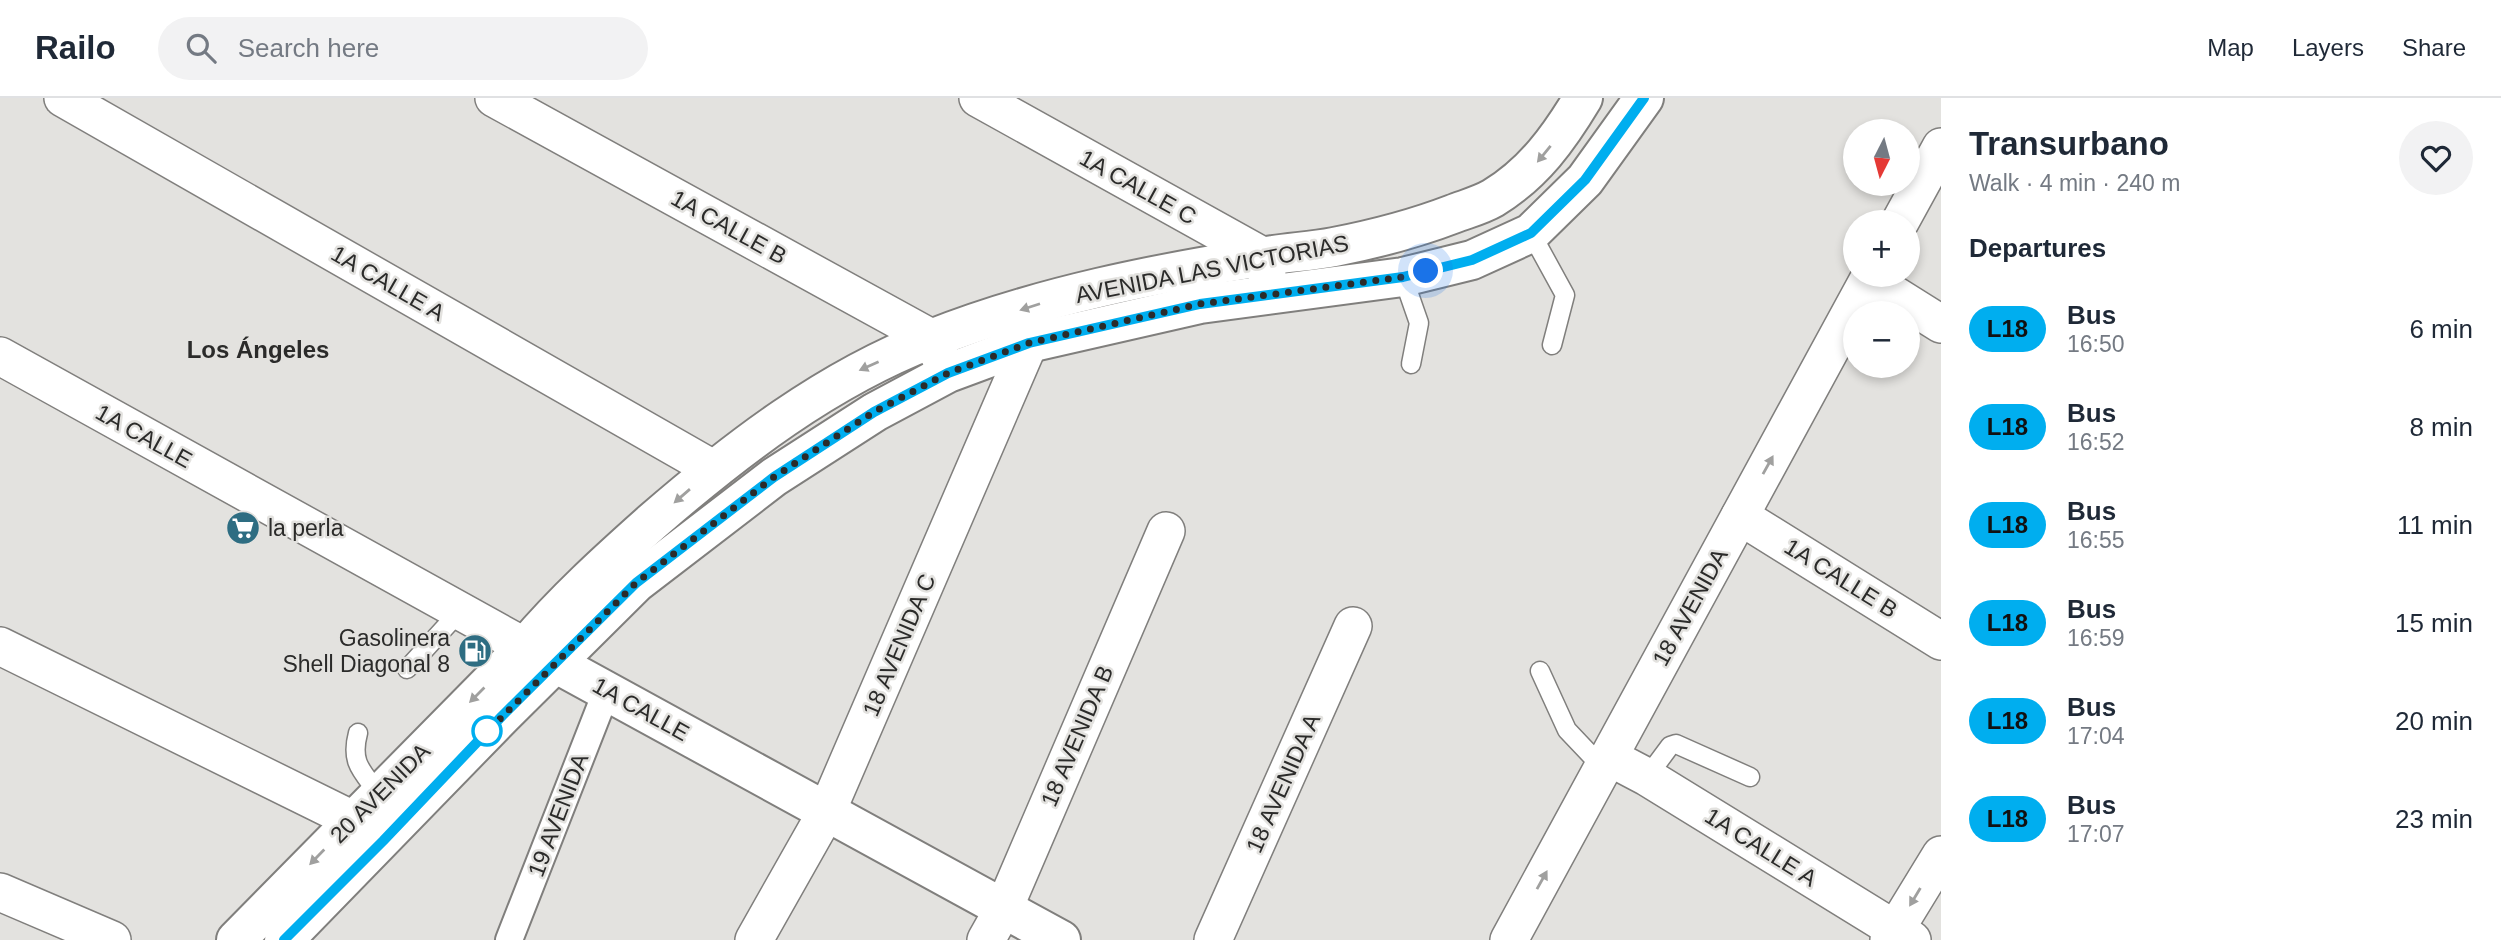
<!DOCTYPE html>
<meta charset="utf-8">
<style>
body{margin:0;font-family:Helvetica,sans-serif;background:#f2f2f3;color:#1f2937;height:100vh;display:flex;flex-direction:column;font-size:26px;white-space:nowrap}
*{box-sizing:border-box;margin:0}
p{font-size:23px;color:#747a83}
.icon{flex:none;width:38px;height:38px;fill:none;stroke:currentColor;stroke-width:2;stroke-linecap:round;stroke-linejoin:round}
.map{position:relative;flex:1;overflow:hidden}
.details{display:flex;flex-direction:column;background:#fff;width:560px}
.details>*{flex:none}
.badge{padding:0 14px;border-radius:23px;font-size:24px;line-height:46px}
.needle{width:46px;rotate:186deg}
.fabs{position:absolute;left:1843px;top:21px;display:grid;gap:14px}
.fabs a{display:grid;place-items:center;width:77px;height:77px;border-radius:50%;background:#fff;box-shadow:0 4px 10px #0003;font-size:35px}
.you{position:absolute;width:35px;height:35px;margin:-18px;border:5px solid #fff;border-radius:50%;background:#1a73e8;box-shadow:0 0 0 10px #1a73e833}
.map>.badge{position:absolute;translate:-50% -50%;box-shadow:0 0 0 4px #fff}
h2{padding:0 28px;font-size:26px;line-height:63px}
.round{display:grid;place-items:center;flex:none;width:74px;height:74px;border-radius:37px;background:#f2f2f3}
.summary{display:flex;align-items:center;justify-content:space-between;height:119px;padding:0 28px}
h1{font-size:33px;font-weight:800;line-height:52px}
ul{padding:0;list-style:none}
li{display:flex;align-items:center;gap:21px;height:98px;padding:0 28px}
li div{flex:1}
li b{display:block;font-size:26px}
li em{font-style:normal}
li .badge{min-width:77px;font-weight:700;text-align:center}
header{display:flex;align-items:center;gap:42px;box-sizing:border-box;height:98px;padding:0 35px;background:#fff;border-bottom:2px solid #e0e1e3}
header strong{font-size:33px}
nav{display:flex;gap:38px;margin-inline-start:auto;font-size:24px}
.search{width:490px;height:63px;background:#f2f2f3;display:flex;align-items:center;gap:18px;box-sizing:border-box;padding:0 24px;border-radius:38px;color:#747a83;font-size:26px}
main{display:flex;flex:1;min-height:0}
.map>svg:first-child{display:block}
</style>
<header>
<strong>Railo</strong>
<div class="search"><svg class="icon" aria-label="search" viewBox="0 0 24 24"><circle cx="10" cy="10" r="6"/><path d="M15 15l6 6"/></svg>Search here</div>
<nav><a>Map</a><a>Layers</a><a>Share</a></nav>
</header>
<main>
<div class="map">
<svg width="1941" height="842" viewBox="0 0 1941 842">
<rect width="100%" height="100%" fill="#e3e2df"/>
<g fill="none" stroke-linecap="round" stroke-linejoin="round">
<g stroke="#807f7d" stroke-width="21">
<g id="service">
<path d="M 1531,135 L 1565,197 L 1552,247"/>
<path d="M 1403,179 L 1419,225 L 1411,266"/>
<path d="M 407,571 L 460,513"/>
<path d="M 1540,573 L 1567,632 L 1603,670"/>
<path d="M 358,635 C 350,665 362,673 379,696"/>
<path d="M 1647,679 L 1670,648 L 1676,646 L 1750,679"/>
</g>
</g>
<g stroke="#807f7d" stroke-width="30">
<path id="pedestrian" d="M 509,842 L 607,592"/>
</g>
<g stroke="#807f7d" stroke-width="40">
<g id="minor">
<path d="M 63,0 L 713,371"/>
<path d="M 494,0 L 931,240 L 943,265"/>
<path d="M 978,0 L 1264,159 L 1267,177"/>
<path d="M 1900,124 L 1941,49"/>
<path d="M 1869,181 L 1941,226"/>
<path d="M 0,258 L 525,549"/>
<path d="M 1740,418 L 1941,543"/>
<path d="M 0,548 L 353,722"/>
<path d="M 1609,659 L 1647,679 L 1912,842"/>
<path d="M 0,794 L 112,842"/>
<path d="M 754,842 L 827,713 L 1029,245"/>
<path d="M 986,842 L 1004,810 L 1166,433"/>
<path d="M 1213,842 L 1353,528"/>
<path d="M 1509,842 L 1871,177"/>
<path d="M 1889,842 L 1941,757"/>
</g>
</g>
<g stroke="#807f7d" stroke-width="42">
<g id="tertiary">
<path d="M 535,554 L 1061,842"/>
<path d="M 236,842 L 525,549 C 564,503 608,463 653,423 C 736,351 827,281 931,241 C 1040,198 1157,175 1273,157 C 1293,154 1314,153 1334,149 C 1375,141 1414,131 1453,116 C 1466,111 1481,107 1493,100 C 1534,75 1559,40 1583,0"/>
<path d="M 284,842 L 502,618 L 636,485 L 774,379 L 875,314 L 948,275 L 1029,245 L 1200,206 L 1403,179 L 1472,162 L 1531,135 L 1585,82 L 1644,0"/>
</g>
</g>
<use href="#service" stroke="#fff" stroke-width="18"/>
<use href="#pedestrian" stroke="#fff" stroke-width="26"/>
<use href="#minor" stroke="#fff" stroke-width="37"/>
<use href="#tertiary" stroke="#fff" stroke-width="38"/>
</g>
<defs><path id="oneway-solid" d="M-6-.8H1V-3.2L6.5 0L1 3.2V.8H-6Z" transform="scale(1.75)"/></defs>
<g fill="#a0a09f">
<use href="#oneway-solid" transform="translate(1544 56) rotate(129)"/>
<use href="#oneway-solid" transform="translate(1030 209) rotate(162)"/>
<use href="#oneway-solid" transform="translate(869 268) rotate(156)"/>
<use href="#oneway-solid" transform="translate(1768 367) rotate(-61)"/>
<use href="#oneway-solid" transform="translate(682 398) rotate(139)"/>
<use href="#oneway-solid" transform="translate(477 597) rotate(135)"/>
<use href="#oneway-solid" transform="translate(317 759) rotate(134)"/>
<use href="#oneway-solid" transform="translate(1542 782) rotate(-61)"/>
<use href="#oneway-solid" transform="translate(1915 799) rotate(121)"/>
</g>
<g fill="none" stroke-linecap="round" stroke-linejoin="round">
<g stroke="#fff" stroke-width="16">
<path id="line" d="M 284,842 L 383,743 L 502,618 L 636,485 L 774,379 L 874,314 L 948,275 L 1029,245 L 1200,206 L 1403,179 L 1472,162 L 1531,135 L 1585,82 L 1644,0"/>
</g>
<use href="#line" stroke="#00aeef" stroke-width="10"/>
<path stroke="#2b2b2a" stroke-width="7" stroke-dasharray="0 12.6" d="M 487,633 L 485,636 L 636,485 L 774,379 L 874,314 L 948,275 L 1029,245 L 1200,206 L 1403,179 L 1426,173"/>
</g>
<defs>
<g id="supermarket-disc" transform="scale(1.75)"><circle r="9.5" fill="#2e6d82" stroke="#e3e2df"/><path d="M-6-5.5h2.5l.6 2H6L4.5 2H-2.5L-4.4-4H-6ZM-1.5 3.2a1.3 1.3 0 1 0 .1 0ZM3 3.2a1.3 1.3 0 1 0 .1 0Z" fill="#fff"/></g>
<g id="fuel-disc" transform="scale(1.75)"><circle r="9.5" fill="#2e6d82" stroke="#e3e2df"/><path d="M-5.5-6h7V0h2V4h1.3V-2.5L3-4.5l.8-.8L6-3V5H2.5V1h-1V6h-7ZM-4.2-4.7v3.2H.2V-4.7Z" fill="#fff"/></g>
</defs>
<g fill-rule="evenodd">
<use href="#supermarket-disc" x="243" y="430"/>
<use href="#fuel-disc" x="475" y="553"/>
</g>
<circle fill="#fff" stroke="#00aeef" stroke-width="3.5" cx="487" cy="633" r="14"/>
<g text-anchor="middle" stroke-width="5" stroke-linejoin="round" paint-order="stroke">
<g font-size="23" fill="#2b2b2a" stroke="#e3e2df">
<text transform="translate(1138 89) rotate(29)" y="8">1A CALLE C</text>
<text transform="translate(729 129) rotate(29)" y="8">1A CALLE B</text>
<text transform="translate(1212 171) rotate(-11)" y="8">AVENIDA LAS VICTORIAS</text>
<text transform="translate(388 185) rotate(30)" y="8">1A CALLE A</text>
<text transform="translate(144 338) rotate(29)" y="8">1A CALLE</text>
<text transform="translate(1841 480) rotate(32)" y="8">1A CALLE B</text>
<text transform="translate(1690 509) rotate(-61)" y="8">18 AVENIDA</text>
<text transform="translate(899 547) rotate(-67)" y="8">18 AVENIDA C</text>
<text transform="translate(641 611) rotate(29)" y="8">1A CALLE</text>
<text transform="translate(1077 638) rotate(-67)" y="8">18 AVENIDA B</text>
<text transform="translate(1283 685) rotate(-66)" y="8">18 AVENIDA A</text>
<text transform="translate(380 695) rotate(-45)" y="8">20 AVENIDA</text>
<text transform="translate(558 717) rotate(-69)" y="8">19 AVENIDA</text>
<text transform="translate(1761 749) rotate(32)" y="8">1A CALLE A</text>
</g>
<g font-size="23" fill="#2b2b2a" stroke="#e3e2df" text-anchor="start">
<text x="268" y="438">la perla</text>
<text x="450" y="548" text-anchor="end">Gasolinera<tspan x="450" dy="26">Shell Diagonal 8</tspan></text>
</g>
<g font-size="24" font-weight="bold" fill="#2b2b2a" stroke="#e3e2df">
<text x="258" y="260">Los Ángeles</text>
</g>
</g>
</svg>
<div class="fabs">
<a><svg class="needle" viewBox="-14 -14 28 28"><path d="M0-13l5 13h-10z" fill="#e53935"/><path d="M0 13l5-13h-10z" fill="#747a83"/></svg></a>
<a>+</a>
<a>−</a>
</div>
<div class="you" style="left:1426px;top:173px"></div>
</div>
<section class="details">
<div class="summary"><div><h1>Transurbano</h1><p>Walk · 4 min · 240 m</p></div><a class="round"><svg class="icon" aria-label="heart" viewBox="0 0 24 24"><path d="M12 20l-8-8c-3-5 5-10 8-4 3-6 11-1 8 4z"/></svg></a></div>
<h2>Departures</h2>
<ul>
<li><span class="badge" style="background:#00aeef;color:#111">L18</span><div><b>Bus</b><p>16:50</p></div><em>6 min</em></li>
<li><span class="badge" style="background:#00aeef;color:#111">L18</span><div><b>Bus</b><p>16:52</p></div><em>8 min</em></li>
<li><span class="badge" style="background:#00aeef;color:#111">L18</span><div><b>Bus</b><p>16:55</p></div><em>11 min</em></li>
<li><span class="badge" style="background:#00aeef;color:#111">L18</span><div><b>Bus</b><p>16:59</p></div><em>15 min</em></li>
<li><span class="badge" style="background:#00aeef;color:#111">L18</span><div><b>Bus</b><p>17:04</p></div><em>20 min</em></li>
<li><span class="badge" style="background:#00aeef;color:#111">L18</span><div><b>Bus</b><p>17:07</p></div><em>23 min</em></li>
</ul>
</section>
</main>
